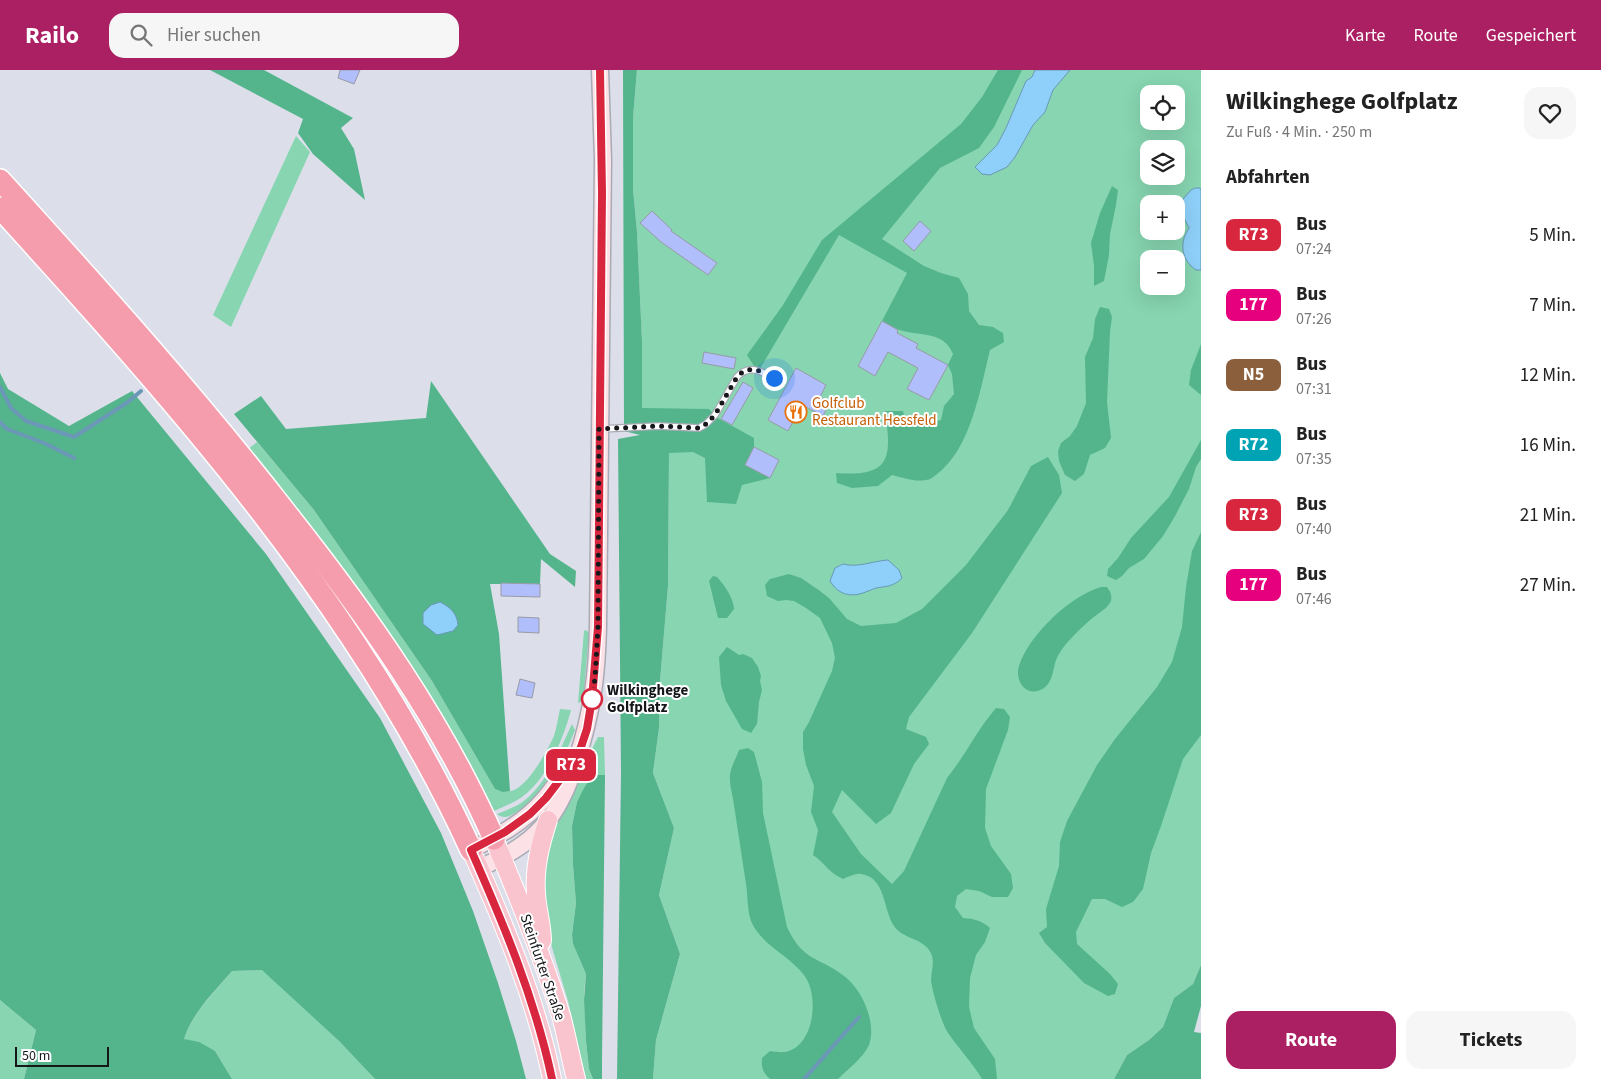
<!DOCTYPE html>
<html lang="de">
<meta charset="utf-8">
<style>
body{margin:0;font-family:"Source Sans 3",sans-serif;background:#f6f6f6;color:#222;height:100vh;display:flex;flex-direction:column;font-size:19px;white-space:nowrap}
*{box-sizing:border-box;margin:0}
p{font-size:16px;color:#767676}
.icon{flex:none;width:28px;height:28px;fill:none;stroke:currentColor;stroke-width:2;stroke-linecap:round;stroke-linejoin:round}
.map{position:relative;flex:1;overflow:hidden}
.details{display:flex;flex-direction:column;background:#fff;width:400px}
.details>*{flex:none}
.badge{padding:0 10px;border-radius:8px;font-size:18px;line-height:32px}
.tools{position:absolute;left:1140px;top:15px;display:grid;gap:10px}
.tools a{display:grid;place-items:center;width:45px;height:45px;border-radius:10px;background:#fff;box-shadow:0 5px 20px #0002;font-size:25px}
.scale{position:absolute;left:15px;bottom:12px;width:94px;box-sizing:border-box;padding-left:5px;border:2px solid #16171b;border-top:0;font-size:14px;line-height:18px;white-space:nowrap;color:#16171b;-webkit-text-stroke:4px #fff;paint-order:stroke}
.you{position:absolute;width:25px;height:25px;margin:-12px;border:4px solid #fff;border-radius:50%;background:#1a73e8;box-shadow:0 0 0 8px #1a73e833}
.map>.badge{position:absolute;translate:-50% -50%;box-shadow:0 0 0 2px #fff}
h2{padding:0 25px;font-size:19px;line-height:45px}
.round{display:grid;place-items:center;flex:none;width:52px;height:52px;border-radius:15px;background:#f6f6f6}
.headline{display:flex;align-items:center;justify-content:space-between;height:85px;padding:0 25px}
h1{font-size:24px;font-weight:700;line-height:38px}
.button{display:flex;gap:10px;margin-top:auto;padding:10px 25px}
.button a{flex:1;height:58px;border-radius:15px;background:#ab2062;color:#fff;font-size:20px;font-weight:700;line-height:58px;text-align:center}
.button a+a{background:#f6f6f6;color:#222}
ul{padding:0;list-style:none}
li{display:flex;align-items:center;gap:15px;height:70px;padding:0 25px}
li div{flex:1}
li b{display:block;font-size:19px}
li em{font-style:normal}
li .badge{min-width:55px;font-weight:700;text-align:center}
header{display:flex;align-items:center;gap:30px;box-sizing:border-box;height:70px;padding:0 25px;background:#ab2062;color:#fff}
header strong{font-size:24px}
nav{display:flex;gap:28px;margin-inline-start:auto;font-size:18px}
.search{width:350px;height:45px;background:#f6f6f6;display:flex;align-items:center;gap:12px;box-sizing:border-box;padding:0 18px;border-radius:15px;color:#767676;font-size:19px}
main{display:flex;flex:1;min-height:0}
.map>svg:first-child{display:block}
</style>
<header>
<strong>Railo</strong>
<div class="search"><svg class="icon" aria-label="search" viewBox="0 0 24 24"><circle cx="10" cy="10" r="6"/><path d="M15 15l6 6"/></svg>Hier suchen</div>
<nav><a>Karte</a><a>Route</a><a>Gespeichert</a></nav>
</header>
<main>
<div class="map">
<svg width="1201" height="1009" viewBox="0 0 1201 1009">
<rect width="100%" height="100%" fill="#dcdfea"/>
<g fill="#87d5b1" fill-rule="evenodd">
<path d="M 637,0 L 1201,0 L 1201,895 L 1193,914 L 1174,928 L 1163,957 L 1149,970 L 1127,985 L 1114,1009 L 653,1009 L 656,970 L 680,884 L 659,825 L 674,758 L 653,703 L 659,658 L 660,611 L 668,516 L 669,382 L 642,365 L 642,271 L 637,162 L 633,119 L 633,48 ZM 1149,24 L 1176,24 L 1176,51 L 1149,51 ZM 1149,79 L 1176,79 L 1176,106 L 1149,106 ZM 1149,134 L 1176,134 L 1176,161 L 1149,161 ZM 1149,189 L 1176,189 L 1176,216 L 1149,216 Z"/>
<path d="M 296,66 L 310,82 L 231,257 L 213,245 Z"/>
<path d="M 257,372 L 314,440 L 432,611 L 495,719 C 500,720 505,722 511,721 C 528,717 547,681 554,666 C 557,657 558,647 560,639 L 571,640 C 563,670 547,709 522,727 C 513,733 503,737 494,741 L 489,736 L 247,380 Z"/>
<path d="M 586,560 L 589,563 L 583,631 L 578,633 L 584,561 Z"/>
<path d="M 572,654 L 575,660 C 563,691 547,723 518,741 C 510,746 505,750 497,744 C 506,740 517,737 525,730 C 549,710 559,681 572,654 Z"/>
<path d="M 598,667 L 604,667 L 605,705 L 598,705 L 577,732 L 572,756 L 573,795 L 576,833 L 572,865 L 573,874 L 586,904 L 584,923 L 586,971 L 589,999 L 593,1009 L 586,1009 L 568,931 L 548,864 L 541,803 L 558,745 Z"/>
<path d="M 263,900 L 339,971 L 375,1009 L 232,1009 L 215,981 L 184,969 C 192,943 215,922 232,901 Z"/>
<path d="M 0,930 L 36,960 L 24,1009 L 0,1009 Z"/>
</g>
<g fill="#54b58c">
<path d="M 210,0 L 264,0 L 353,48 L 341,58 L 354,79 L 365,130 L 313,84 L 298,63 L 303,49 Z"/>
<path d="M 623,0 L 637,0 L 633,48 L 633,119 L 637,162 L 642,271 L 642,338 L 709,339 L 716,347 L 754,368 L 754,377 L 745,395 L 770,408 L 742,415 L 736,434 L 707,432 L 705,388 L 693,382 L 669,383 L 668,516 L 660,611 L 659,658 L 653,703 L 674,758 L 659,825 L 680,884 L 656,970 L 653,1009 L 617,1009 L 621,702 L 618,369 L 640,365 L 624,361 Z"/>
<path d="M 998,0 L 1022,0 L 994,57 L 979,78 L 940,98 L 882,169 L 924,196 L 941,203 L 959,208 L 968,224 L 969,241 L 979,255 L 993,257 L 1003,263 L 1004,272 L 990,280 C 980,320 971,379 936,405 C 933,407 930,410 926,410 C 915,412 904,408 892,405 L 878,416 L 852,418 L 837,413 L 836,403 C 891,407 892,388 885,341 L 903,341 L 907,357 L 941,350 L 944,336 L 954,324 L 952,304 L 948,295 L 953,284 C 943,260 921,267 900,260 C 894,258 888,254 882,251 L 907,203 L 839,165 L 758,302 L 747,285 L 783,235 L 822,170 L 961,54 L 982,27 Z"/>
<path d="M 1112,116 L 1118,120 L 1116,135 L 1110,164 L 1109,185 L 1104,211 L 1094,216 L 1094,196 L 1091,173 L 1100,143 Z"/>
<path d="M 1100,237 L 1109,239 L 1112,247 L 1110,262 L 1107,332 L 1111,368 L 1105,378 L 1090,385 L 1084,404 L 1075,411 L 1065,405 L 1059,391 L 1058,381 L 1061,373 L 1070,366 L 1077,356 L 1086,333 L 1085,287 L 1093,268 L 1095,249 Z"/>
<path d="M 1201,274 L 1201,325 L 1189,315 L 1191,300 Z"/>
<path d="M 0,303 L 8,319 L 69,356 L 132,321 L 266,484 L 380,648 L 441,763 L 473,841 L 498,913 L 516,971 L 526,1009 L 375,1009 L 339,971 L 262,900 L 232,901 C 215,921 192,943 184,969 L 199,972 L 215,981 L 232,1009 L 24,1009 L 36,960 L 0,930 Z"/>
<path d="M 431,311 L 550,484 L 576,501 L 575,517 L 541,489 L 540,514 L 490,514 L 499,564 L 510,721 L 503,722 L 495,719 L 432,611 L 314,440 L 234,344 L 261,326 L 286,359 L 426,348 Z"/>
<path d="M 1201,370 L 1201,389 L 1196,397 L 1189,419 L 1174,448 L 1163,466 L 1144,489 L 1129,498 L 1122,506 L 1116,510 L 1107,506 L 1108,499 L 1118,488 L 1131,468 L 1169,427 Z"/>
<path d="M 1048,387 L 1059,405 L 1062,423 L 972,563 L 909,647 L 906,659 L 926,667 L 929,674 L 914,694 L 891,743 L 876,754 L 842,720 L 832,742 L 861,784 L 892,814 L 904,801 L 947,708 C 965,686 977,660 996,638 L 1004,639 L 1010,647 L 1008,660 L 986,719 L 985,758 L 991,776 L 1011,804 L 1013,818 L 1008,827 L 992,827 L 979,821 L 966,819 L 957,826 L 955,837 L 963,848 C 974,849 981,850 990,858 L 985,872 L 976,885 L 970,908 L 969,937 L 974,958 L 995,989 L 997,1009 L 982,1009 C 972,992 959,979 948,963 C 942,954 934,927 932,916 C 929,906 935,895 932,886 C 927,868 903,870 894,856 C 883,840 886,807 861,804 C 856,803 848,807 843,809 C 829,803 826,794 813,785 L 818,760 L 811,742 L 814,716 L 806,695 L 803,679 L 803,662 L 809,652 L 832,601 L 835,588 L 832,573 L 820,548 L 806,538 L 794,531 L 786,530 L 778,531 L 767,526 L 765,515 L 770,509 L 789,504 L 801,508 L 820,521 L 829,528 L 847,549 L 861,556 L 896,553 L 922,539 L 966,495 L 1008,440 L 1031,396 Z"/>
<path d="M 1201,462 L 1201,665 L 1183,689 L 1161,756 L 1151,783 L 1143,819 L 1133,832 L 1122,837 L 1105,829 L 1092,829 L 1076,862 L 1077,874 L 1110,904 L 1118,914 L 1115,924 L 1108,926 L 1084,913 L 1045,873 L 1039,863 L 1047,857 L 1046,839 L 1059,796 L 1060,772 L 1067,751 L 1097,695 L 1115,669 L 1157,617 L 1172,592 L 1182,557 L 1186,517 L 1192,481 Z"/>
<path d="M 713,506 L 717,507 C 725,516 733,527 734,539 L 727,548 L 718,548 L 709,511 Z"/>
<path d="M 1101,517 L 1107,517 C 1120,534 1101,540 1089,551 C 1079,560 1066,572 1059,584 C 1052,595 1055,610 1044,618 C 1028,629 1014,612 1019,596 C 1029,565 1070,526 1101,517 Z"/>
<path d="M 727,577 L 739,585 L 743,584 L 752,588 L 758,597 L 761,606 L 760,611 L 762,620 L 759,632 L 757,654 L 751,663 L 742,659 L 726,631 L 721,615 L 719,587 Z"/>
<path d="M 748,678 L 754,682 L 762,712 L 763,743 L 787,857 C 803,892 818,886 844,906 C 862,919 877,953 869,975 C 863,988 848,999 838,1009 L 770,1009 C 763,1003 761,997 762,988 L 770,981 C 776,982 784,983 789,981 C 815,972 819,924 804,905 C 789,885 761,875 751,851 C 747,840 748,826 746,814 C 742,788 738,761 734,735 C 733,726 729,714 730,705 C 731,697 736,688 739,680 Z"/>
<path d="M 598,705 L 605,705 L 602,993 L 602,1009 L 593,1009 L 589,999 L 586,971 L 584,930 L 586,904 L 573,874 L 572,865 L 576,833 L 573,795 L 572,756 L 577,732 L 583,720 L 589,710 Z"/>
<path d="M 1201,895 L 1201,936 L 1194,962 L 1201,963 L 1201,1009 L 1114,1009 L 1127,985 L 1149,970 L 1163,957 L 1174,928 L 1193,914 Z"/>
</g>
<g fill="#8ed0f9" stroke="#6a98b6">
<path d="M 1035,0 L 1070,0 L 1053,20 L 1045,42 L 1033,55 L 1015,87 L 1007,97 L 990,105 L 982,104 L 975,97 L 997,75 L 1006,58 L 1026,11 L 1032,7 Z"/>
<path d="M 1195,118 L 1200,118 L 1201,120 L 1201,200 L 1196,200 C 1181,190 1179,172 1189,158 L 1184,148 L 1183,129 L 1191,120 Z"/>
<path d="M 888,490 L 899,500 L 902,508 C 893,517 887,516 876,518 C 873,519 872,520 868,521 C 853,528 839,526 830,511 L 835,498 L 843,494 C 859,498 872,491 888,490 Z"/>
<path d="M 440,532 C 450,537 457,543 458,555 L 453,561 L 437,565 L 423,554 L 423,543 L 431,535 Z"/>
</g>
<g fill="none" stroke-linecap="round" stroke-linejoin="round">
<g stroke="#6a98b6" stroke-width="4">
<path d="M 0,317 L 11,338 L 26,351 L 74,367 L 128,332 L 141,321"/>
<path d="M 0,352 L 7,359 L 44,373 L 74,388"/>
<path d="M 804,1009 L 859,947"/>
</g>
</g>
<g fill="#b0befc" stroke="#989ba5">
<path d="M 340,0 L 360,0 L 354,14 L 338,8 Z"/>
<path d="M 652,141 L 672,160 L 671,161 L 717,193 L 708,205 L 661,172 L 640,153 Z"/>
<path d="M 920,151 L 931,161 L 914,181 L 903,171 Z"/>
<path d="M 882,251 L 898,260 L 897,263 L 918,274 L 916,278 L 948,295 L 929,330 L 907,319 L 918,298 L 888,282 L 875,306 L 858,296 Z"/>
<path d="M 704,282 L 736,288 L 734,299 L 702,293 Z"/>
<path d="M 796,298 L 826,315 L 820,327 L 830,332 L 823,346 L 802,335 L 788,361 L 768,350 Z"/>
<path d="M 743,312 L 753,318 L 732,355 L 721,349 Z"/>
<path d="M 754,377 L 779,390 L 770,408 L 745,395 Z"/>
<path d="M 501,513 L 540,514 L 540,527 L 501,526 Z"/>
<path d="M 518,547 L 539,548 L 539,563 L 518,562 Z"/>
<path d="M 520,609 L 535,613 L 532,628 L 516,625 Z"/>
</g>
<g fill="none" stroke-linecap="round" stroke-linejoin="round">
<g stroke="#a8aab5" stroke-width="8">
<path id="lane" d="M 601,359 L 659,356 L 699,358 L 706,354 L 715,345 L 737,307 C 749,294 761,301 774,308"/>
</g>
<g stroke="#a8aab5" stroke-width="19">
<g id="secondary">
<path d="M 471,780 C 498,766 525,752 545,728 C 554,718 560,707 569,697"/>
<path d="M 480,798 C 503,787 526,776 543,756 C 560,738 570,712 577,689 C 592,643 597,605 598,557 L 603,90 L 600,0"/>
</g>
</g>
<g stroke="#fff" stroke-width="20">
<g id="primary">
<path d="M 494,769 C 519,828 543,887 562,949 C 567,969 571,989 576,1009"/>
<path d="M 471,780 C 504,854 536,929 552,1009"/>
<path d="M 542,871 C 542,855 537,840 536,824 C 534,798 540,775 548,750"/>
</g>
</g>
<g stroke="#fff" stroke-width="24">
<g id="highway">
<path d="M 0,110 C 99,219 197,328 287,444 C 366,544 442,651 494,769"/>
<path d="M 0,138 C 179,335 359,536 471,780"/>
</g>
</g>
<use href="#lane" stroke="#fff" stroke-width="5.5"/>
<use href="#secondary" stroke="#fce2e6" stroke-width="16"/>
<use href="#primary" stroke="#f9c4cd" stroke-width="18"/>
<use href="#highway" stroke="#f59dac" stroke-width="21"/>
</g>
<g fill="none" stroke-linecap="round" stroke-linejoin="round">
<g stroke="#fff" stroke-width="11">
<path id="line" d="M 552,1009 C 535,929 504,855 471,780 L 505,762 L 530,744 L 546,728 L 578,686 L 587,659 L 592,629 L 598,557 L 602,123 L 600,0"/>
</g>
<use href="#line" stroke="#d7263d" stroke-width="8"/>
<path stroke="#16171b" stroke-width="5" stroke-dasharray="0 9" d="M 592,629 L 595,608 L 598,557 L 599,359 L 659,356 L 699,358 L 706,354 L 715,345 L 737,307 C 749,294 761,301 774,308"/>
</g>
<defs>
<g id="restaurant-ring" transform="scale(1.125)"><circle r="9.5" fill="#fff" stroke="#e8710a" stroke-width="1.5"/><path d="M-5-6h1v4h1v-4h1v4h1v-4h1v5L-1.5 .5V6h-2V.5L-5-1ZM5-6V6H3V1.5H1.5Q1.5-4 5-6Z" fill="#e8710a"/></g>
</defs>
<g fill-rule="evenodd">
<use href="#restaurant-ring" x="796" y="342"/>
</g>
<circle fill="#fff" stroke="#d7263d" stroke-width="2.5" cx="592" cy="629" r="10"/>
<g text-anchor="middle" stroke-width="4" stroke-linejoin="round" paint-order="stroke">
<g font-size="15" fill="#c56008" stroke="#fff" text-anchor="start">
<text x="812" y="338">Golfclub<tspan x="812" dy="17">Restaurant Hessfeld</tspan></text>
</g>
<g font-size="15" font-weight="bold" fill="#16171b" stroke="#fff" text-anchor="start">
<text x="607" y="625">Wilkinghege<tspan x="607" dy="17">Golfplatz</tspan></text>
</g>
<g font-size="15" fill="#16171b" stroke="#fff">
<text transform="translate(543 897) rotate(71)" y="5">Steinfurter Straße</text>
</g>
</g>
</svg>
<div class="tools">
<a><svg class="icon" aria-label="locate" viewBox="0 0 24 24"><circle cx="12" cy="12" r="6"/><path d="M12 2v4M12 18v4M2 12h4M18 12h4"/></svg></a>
<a><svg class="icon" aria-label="layers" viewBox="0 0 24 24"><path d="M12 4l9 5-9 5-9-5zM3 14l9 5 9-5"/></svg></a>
<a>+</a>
<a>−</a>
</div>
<div class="scale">50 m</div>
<div class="you" style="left:774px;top:308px"></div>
<b class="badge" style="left:571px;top:695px;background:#d7263d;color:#fff">R73</b>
</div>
<section class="details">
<div class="headline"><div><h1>Wilkinghege Golfplatz</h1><p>Zu Fuß · 4 Min. · 250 m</p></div><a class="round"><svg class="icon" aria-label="heart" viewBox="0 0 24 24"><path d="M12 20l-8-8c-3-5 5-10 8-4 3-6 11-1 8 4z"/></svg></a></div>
<h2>Abfahrten</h2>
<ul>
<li><span class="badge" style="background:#d7263d;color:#fff">R73</span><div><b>Bus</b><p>07:24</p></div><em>5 Min.</em></li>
<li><span class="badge" style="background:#e6007e;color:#fff">177</span><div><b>Bus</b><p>07:26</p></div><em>7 Min.</em></li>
<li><span class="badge" style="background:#8b5e3c;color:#fff">N5</span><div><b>Bus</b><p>07:31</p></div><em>12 Min.</em></li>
<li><span class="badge" style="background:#00a3b4;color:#fff">R72</span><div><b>Bus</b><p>07:35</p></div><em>16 Min.</em></li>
<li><span class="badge" style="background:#d7263d;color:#fff">R73</span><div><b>Bus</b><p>07:40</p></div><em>21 Min.</em></li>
<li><span class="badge" style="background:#e6007e;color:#fff">177</span><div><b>Bus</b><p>07:46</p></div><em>27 Min.</em></li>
</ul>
<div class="button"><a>Route</a><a>Tickets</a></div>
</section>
</main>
